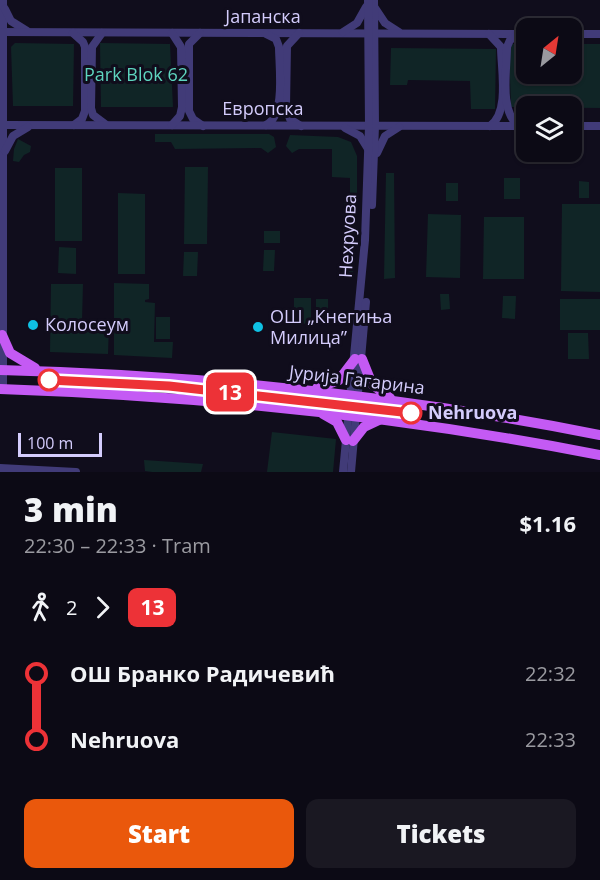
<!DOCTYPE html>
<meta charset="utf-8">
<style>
body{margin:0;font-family:"Open Sans",sans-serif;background:#1a1822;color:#f1f3f6;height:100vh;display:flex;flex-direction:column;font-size:22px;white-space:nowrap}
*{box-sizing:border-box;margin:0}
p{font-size:20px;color:#9a9aa0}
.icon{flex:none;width:33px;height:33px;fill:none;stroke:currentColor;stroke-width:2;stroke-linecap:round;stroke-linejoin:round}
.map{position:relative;height:472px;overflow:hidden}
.panel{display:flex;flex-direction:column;background:#0c0a15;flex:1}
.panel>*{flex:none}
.badge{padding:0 12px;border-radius:9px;font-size:21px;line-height:39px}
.needle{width:39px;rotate:30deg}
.controls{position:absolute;left:516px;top:18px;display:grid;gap:12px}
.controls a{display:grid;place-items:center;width:66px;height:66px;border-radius:12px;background:#0c0a15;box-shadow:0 2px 4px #0004,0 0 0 2px #2c2b34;font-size:30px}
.scale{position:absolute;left:18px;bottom:15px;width:84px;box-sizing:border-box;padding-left:6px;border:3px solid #d4ccfc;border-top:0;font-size:16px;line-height:21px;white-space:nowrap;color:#d4ccfc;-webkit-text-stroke:4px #100d1c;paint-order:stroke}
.map>.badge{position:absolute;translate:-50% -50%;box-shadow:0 0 0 3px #fff}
.legs{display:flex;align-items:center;gap:9px;height:66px;padding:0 24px;font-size:20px}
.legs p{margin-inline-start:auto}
.headline{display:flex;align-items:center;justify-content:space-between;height:102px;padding:0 24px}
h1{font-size:33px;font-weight:800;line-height:45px}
.button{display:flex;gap:12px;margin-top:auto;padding:12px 24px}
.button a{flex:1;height:69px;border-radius:12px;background:#ea580c;color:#fff;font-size:24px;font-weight:800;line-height:69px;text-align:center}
.button a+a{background:#1a1822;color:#f1f3f6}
ul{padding:0 24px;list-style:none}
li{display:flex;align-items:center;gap:21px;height:66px;font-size:22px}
li i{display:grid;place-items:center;width:9px;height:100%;margin:0 8px;background:currentColor}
li i::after{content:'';width:15px;height:15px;margin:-8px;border:4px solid;border-radius:50%;background:#0c0a15}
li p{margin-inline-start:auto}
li:first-child i{background:linear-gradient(#0000 50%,currentColor 0)}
li:last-child i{background:linear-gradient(currentColor 50%,#0000 0)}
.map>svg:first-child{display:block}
</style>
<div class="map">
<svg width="600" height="472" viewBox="0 0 600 472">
<rect width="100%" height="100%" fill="#100d1c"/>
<g fill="#102526">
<path d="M 15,43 L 74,44 L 73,106 L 13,106 L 11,47 Z"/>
<path d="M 100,43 L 170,44 L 173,107 L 101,107 Z"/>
<path d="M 512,44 L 526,44 L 526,74 L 572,74 L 572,44 L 600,44 L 600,108 L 511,107 L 509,49 Z"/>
<path d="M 391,48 L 496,49 L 495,109 L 471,109 L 470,81 L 408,80 L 407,85 L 390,85 Z"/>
<path d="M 155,134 L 269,134 L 274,137 L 276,147 L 268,153 L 261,148 L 175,149 L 171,142 L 155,142 Z"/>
<path d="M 290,135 L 338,137 L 351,142 L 357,156 L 357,195 L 350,195 L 350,178 L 332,177 L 332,149 L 299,149 L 292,153 L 286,146 Z"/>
<path d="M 18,139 L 31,146 L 30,152 L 24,155 L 19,162 L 13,161 L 14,149 Z"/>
<path d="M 185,167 L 208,167 L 207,244 L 184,244 Z"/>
<rect x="55" y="168" width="27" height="73"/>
<path d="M 386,173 L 394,173 L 395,278 L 384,279 Z"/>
<rect x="504" y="178" width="16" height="21"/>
<path d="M 579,181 L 589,182 L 589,198 L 579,198 Z"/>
<rect x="446" y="183" width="12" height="18"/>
<path d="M 118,193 L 145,194 L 145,274 L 118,274 Z"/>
<path d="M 344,201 L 356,202 L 353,279 L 342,279 Z"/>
<path d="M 562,204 L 600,204 L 600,292 L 561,291 Z"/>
<path d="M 428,214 L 461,215 L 460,278 L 426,277 Z"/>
<path d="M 484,217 L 524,217 L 524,279 L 483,279 Z"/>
<rect x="264" y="231" width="16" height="12"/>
<path d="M 59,247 L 76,248 L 76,274 L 58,273 Z"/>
<path d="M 264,250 L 275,250 L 274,271 L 263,271 Z"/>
<path d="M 184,252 L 198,252 L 197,276 L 183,276 Z"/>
<path d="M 114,283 L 149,284 L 149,299 L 145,300 L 145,302 L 155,303 L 154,342 L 173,342 L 172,358 L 114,355 Z"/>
<path d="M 51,284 L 83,284 L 82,321 L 77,321 L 77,324 L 109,325 L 108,354 L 50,352 Z"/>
<path d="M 440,294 L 449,294 L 450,309 L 441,310 Z"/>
<path d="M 503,296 L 516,296 L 515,319 L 502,318 Z"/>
<path d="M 294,298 L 311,298 L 311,324 L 294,323 Z"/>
<rect x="316" y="299" width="12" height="24"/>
<rect x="560" y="299" width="40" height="31"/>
<rect x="156" y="317" width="14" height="22"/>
<path d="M 568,333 L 588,333 L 589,359 L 568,359 Z"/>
<path d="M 272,432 L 336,439 L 333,472 L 267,472 Z"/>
<path d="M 144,460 L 203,464 L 201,472 L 152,472 L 145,471 Z"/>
</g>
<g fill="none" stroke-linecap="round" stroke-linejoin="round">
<g stroke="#413b78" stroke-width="8">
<path d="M 3,0 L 3,389"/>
<path d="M 375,8 L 385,23 L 399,32"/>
<path d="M 5,9 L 11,21 L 27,31"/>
<path d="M 0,32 L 526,34"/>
<path d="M 343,32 L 357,23 L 366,7"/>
<path d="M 73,33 L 83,42 L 85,47 L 85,111 L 82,119 L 74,125"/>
<path d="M 102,33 L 92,47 L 91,108 L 93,115 L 105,124"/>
<path d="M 200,33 L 189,44 L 189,111 L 193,119 L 203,126"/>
<path d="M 299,33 L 287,46 L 286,106 L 290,119 L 301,126"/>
<path d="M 489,34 L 501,47 C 501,69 510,112 490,126"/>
<path d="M 572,34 L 600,34"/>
<path d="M 0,125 L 526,126"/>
<path d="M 172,125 L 180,116 L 182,107 L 181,47 L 172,33"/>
<path d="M 266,125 C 286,116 279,67 279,47 L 276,39 L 266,34"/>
<path d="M 519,126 C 499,112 507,70 507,47 L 510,40 L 520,34"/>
<path d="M 572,126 L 600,126"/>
<path d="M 345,128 L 360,136 L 368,149"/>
<path d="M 5,151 L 13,136 L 28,127"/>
<path d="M 377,153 L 385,136 L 399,127"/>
<path d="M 372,205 L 375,126 L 374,0"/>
<path d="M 0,468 L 76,472"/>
<path d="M 343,472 L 365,240 L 369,126 L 368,0"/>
<path d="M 351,472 L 366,302"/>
</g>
<g stroke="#c45af4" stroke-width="10">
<path d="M 2,335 L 10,353 L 35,368"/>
<path d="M 362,359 L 372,384 L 390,398"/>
<path d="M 0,370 C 202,375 402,396 600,435"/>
<path d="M 317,388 L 339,380 L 355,359"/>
<path d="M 0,389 C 204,396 400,416 600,455"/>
<path d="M 323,414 L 337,422 L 346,440"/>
<path d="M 353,441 L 364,427 L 381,419"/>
</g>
</g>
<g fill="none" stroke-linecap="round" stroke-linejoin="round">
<g stroke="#fff" stroke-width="14">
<path id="line-1" d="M 49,380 L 169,386 L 411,413"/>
</g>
<use href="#line-1" stroke="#ed3237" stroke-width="9"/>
</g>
<g fill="#0fc1e4" stroke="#100d1c" stroke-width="2">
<circle cx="33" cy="325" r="6"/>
<circle cx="258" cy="327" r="6"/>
</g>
<g fill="#fff" stroke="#ed3237" stroke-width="3">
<circle cx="49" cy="380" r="10"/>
<circle cx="411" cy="413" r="10"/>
</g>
<g text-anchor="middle" stroke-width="6" stroke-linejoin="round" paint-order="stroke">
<g font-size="18" fill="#d4ccfc" stroke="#100d1c">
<text x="263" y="23">Јапанска</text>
<text x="263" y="115">Европска</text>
<text transform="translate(348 236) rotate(-87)" y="6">Нехруова</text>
<text transform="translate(357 380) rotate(7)" y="6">Јурија Гагарина</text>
</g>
<g font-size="18" fill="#5ed5bf" stroke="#100d1c">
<text x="136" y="81">Park Blok 62</text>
</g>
<g font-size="18" fill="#d4ccfc" stroke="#100d1c" text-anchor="start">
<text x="270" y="323">ОШ „Кнегиња<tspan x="270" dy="21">Милица”</tspan></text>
<text x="45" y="331">Колосеум</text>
</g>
<g font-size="18" font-weight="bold" fill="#d4ccfc" stroke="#100d1c" text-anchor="start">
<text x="428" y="419">Nehruova</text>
</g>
</g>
</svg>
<div class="controls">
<a><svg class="needle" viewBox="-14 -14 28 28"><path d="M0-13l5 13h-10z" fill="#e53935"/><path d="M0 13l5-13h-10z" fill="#9a9aa0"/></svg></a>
<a><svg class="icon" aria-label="layers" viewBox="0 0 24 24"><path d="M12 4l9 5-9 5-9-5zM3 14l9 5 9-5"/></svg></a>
</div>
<div class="scale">100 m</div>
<b class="badge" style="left:230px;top:392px;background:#ed3237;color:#fff">13</b>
</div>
<section class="panel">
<div class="headline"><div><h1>3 min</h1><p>22:30 – 22:33 · Tram</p></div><b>$1.16</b></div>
<div class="legs"><svg class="icon" aria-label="walk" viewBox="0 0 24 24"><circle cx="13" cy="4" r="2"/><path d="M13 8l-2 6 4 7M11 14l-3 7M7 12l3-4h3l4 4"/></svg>2<svg class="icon" aria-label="forward" viewBox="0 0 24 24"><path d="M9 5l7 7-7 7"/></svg><b class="badge" style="background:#ed3237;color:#fff">13</b></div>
<ul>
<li><i style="color:#ed3237"></i><b>ОШ Бранко Радичевић</b><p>22:32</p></li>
<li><i style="color:#ed3237"></i><b>Nehruova</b><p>22:33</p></li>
</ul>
<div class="button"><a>Start</a><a>Tickets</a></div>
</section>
